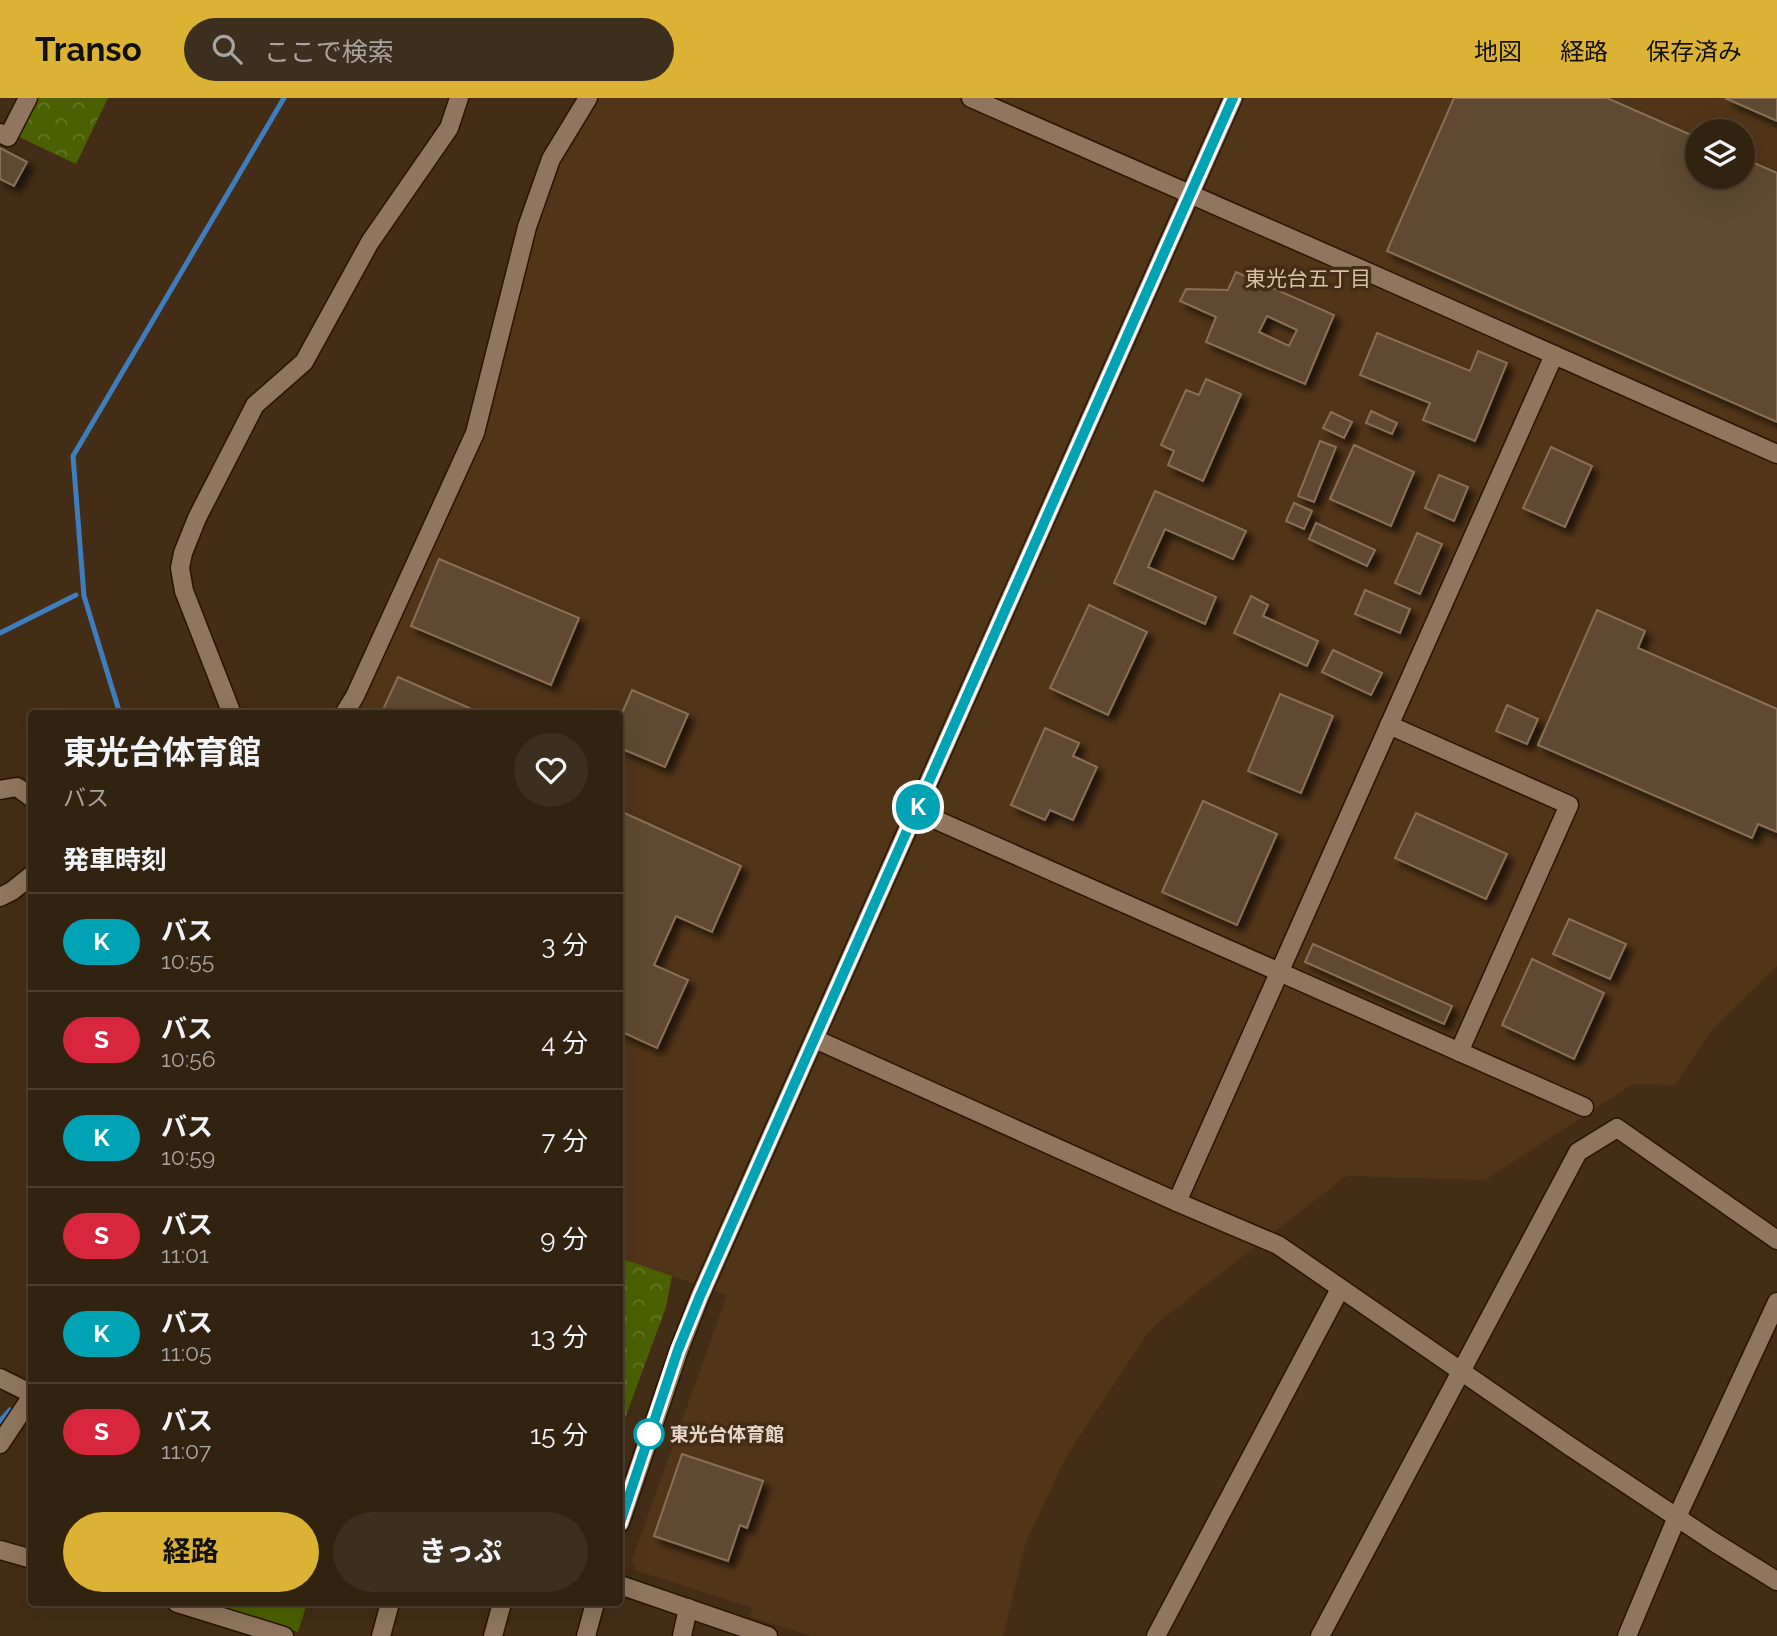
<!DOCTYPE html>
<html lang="ja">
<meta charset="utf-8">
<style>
body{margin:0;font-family:Raleway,"Noto Sans JP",sans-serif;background:#3d2f1e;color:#f1f3f6;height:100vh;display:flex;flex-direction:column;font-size:26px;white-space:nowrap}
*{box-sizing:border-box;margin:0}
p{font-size:23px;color:#a8a49f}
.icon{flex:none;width:38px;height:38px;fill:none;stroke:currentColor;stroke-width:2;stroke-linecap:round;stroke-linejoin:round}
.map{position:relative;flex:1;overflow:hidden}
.panel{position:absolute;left:28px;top:612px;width:595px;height:896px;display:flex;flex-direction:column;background:#322210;border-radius:7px;box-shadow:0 7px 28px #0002,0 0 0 2px #4d3f30}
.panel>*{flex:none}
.badge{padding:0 14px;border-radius:23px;font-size:24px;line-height:46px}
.fabs{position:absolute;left:1685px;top:21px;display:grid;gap:14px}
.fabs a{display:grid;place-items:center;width:70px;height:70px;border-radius:50%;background:#322210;box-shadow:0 7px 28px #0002,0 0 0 2px #4d3f30;font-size:35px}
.map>.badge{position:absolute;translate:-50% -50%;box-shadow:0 0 0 4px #fff}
h2{padding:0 35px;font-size:26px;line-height:63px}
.round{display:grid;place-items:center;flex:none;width:74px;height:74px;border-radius:37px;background:#3d2f1e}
.headline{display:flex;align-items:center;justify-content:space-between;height:119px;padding:0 35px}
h1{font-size:33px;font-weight:700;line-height:52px}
.action{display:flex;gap:14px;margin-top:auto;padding:14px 35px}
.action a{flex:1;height:80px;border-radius:42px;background:#dbb233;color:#111;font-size:28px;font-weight:700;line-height:80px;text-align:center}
.action a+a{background:#3d2f1e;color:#f1f3f6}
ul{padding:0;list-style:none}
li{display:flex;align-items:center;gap:21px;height:98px;padding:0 35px;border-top:2px solid #4d3f30}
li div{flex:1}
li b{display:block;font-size:26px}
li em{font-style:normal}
li .badge{min-width:77px;font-weight:700;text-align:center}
header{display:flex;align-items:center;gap:42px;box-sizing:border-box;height:98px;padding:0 35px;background:#dbb233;color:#111}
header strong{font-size:33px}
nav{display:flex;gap:38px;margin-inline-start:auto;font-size:24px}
.search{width:490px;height:63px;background:#3d2f1e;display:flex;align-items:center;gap:18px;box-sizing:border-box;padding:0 24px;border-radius:38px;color:#a8a49f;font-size:26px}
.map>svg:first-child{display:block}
</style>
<header>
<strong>Transo</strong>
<div class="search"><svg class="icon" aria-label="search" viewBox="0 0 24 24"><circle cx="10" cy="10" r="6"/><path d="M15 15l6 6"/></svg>ここで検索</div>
<nav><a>地図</a><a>経路</a><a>保存済み</a></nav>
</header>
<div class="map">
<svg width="1777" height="1538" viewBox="0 0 1777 1538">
<defs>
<pattern id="park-crowns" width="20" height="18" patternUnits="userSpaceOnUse" patternTransform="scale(1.75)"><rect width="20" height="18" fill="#4b6002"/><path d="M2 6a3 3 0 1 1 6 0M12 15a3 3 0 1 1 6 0" fill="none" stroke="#657626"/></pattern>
<filter id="shadow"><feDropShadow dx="6" dy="6" stdDeviation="3.5" flood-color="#0009"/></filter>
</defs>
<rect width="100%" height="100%" fill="#432d16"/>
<path fill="#513519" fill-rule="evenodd" d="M 597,0 L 1777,0 L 1777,868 L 1713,930 L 1675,987 L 1633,986 L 1485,1082 L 1346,1078 L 1161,1222 L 1148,1235 L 1066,1359 L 1026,1444 L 1003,1538 L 812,1538 L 750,1519 L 752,1510 L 635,1472 L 632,1462 L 727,1197 L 620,1160 L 620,616 L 356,616 L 485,331 L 537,124 L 554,74 ZM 1698,33 L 1743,33 L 1743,79 L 1698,79 Z"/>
<g fill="url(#park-crowns)">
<path d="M 36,0 L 108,0 L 76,66 L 19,39 Z"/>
<path d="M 620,1160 L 672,1178 L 666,1209 L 620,1334 Z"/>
</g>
<path fill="#4b6002" d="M 207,1505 L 307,1505 L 298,1534 Z"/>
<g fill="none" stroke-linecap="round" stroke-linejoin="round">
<g stroke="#3f7ebe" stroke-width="5">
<path d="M 0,535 L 76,497"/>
<path d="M 120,616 L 84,498 L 73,358 L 284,0"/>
<path d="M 0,1323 L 10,1312"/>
</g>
</g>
<g fill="#5f4831" stroke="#886f56" stroke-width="2" fill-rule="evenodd" filter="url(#shadow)">
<path d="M 1454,0 L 1607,0 L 1698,40 L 1698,79 L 1743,79 L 1743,60 L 1777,75 L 1777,324 L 1387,153 Z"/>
<path d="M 1725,0 L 1777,0 L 1777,23 Z"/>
<path d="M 0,50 L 27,64 L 14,88 L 0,81 Z"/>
<path d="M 1236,174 L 1334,217 L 1305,286 L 1206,244 L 1216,219 L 1180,203 L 1186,191 L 1228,192 ZM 1267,218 L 1297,232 L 1289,248 L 1259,234 Z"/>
<path d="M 1377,235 L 1470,273 L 1478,253 L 1507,265 L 1475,343 L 1423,322 L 1430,305 L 1360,277 Z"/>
<path d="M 1206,281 L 1241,296 L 1203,383 L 1168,367 L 1174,353 L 1161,347 L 1186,292 L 1199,297 Z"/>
<path d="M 1371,313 L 1397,325 L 1392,336 L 1366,325 Z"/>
<path d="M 1331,314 L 1352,324 L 1344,340 L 1323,330 Z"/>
<path d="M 1320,343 L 1336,349 L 1314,404 L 1298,398 Z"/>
<path d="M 1354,347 L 1414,374 L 1391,428 L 1330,401 Z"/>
<path d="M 1551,349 L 1592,368 L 1565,429 L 1523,410 Z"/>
<path d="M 1439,377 L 1468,389 L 1454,423 L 1425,410 Z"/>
<path d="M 1155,393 L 1246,433 L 1233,461 L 1165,431 L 1148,469 L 1216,499 L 1205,526 L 1114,485 Z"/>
<path d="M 1294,405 L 1312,413 L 1304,431 L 1286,423 Z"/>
<path d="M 1316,425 L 1375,452 L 1367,468 L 1309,441 Z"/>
<path d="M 1417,435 L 1442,446 L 1420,496 L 1395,485 Z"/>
<path d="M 439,461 L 579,520 L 551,587 L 411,528 Z"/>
<path d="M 1365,492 L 1410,511 L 1400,535 L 1355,516 Z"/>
<path d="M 1251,498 L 1268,507 L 1263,518 L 1318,543 L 1307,568 L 1234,535 Z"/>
<path d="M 1089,507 L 1147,534 L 1108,617 L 1050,590 Z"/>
<path d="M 1597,512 L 1645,533 L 1638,550 L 1777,611 L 1777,734 L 1758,726 L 1752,740 L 1538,647 Z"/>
<path d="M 1333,552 L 1382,575 L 1371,597 L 1322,574 Z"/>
<path d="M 398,579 L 483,616 L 381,616 Z"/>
<path d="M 632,592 L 688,616 L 665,669 L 620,650 L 620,620 Z"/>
<path d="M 1280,596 L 1333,618 L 1301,695 L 1248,673 Z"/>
<path d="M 1507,607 L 1538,621 L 1527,646 L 1496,633 Z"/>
<path d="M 1045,630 L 1079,645 L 1073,658 L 1097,669 L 1073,722 L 1050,712 L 1045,722 L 1011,707 Z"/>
<path d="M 1203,703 L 1277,736 L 1237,827 L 1162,794 Z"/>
<path d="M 620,713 L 741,768 L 712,834 L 676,818 L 654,867 L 688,882 L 657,950 L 620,933 Z"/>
<path d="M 1416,715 L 1507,756 L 1486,801 L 1395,760 Z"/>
<path d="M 1569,821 L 1626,846 L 1610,881 L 1553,856 Z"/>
<path d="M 1313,846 L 1452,908 L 1444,926 L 1305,864 Z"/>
<path d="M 1532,861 L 1604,895 L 1574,961 L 1502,927 Z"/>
<path d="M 682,1356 L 763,1383 L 747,1430 L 740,1427 L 728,1463 L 654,1438 Z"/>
</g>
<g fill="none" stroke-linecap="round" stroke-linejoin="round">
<g stroke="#291500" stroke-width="21">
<g id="minor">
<path d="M 971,0 L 1379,179 L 1777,356"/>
<path d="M 0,35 L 8,39 L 28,0"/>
<path d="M 232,616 L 184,493 L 180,470 L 183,455 L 197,420 L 255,307 L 304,264 L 370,144 L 449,30 L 459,0"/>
<path d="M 344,616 L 355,598 L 475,335 L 527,129 L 551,61 L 588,0"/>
<path d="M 1389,627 L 1569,707 L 1459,954"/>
<path d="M 0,692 L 17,689 L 32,700"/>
<path d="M 916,713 L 1584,1009"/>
<path d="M 0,799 L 12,793 L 32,777"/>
<path d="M 815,941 L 1177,1104 L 1278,1147 L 1568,1347 L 1714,1444 L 1777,1483"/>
<path d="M 1177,1104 L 1554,257"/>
<path d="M 0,1280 L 32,1296"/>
<path d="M 0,1346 L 32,1298"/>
<path d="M 620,1425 L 679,1252 L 700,1198 L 1233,0"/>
<path d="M 0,1452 L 32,1461"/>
<path d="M 620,1487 L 768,1538"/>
<path d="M 177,1505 L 284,1538"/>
<path d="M 381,1538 L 390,1505"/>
<path d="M 493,1538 L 502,1505"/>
<path d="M 586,1538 L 595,1505"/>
<path d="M 682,1538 L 688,1510"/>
<path d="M 1156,1538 L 1340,1191"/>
<path d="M 1320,1538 L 1578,1054 L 1617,1030 L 1777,1142"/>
<path d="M 1627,1538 L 1677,1419 L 1777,1204"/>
</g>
</g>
<use href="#minor" stroke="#90765e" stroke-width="18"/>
</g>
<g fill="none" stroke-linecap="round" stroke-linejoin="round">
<g stroke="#fff" stroke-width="16">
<path id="line" d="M 620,1425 L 678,1252 L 700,1198 L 1233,0"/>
</g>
<use href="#line" stroke="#00a3b4" stroke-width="10"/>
</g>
<circle fill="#fff" stroke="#00a3b4" stroke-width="3.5" cx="649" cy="1336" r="14"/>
<g text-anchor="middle" stroke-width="7" stroke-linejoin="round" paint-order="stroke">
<g font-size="19" font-weight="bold" fill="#e5d6c9" stroke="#432d16" text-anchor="start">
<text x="670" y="1343">東光台体育館</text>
</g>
<g font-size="21" fill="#dcc0a5" stroke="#432d16">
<text x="1308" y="188">東光台五丁目</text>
</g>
</g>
</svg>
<div class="fabs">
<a><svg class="icon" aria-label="layers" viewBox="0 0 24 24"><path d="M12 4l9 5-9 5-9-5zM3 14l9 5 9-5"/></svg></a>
</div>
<b class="badge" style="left:918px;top:709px;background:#00a3b4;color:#fff">K</b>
<section class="panel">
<div class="headline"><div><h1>東光台体育館</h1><p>バス</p></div><a class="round"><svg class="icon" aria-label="heart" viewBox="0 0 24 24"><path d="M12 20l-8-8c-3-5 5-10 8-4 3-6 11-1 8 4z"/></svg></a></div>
<h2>発車時刻</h2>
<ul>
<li><span class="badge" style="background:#00a3b4;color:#fff">K</span><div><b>バス</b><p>10:55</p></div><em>3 分</em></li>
<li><span class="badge" style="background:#d7263d;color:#fff">S</span><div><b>バス</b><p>10:56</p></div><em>4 分</em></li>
<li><span class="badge" style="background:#00a3b4;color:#fff">K</span><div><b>バス</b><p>10:59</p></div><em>7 分</em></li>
<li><span class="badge" style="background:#d7263d;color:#fff">S</span><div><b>バス</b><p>11:01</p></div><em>9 分</em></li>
<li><span class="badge" style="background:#00a3b4;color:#fff">K</span><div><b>バス</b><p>11:05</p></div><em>13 分</em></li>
<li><span class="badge" style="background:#d7263d;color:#fff">S</span><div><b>バス</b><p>11:07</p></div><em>15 分</em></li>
</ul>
<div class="action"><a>経路</a><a>きっぷ</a></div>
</section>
</div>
